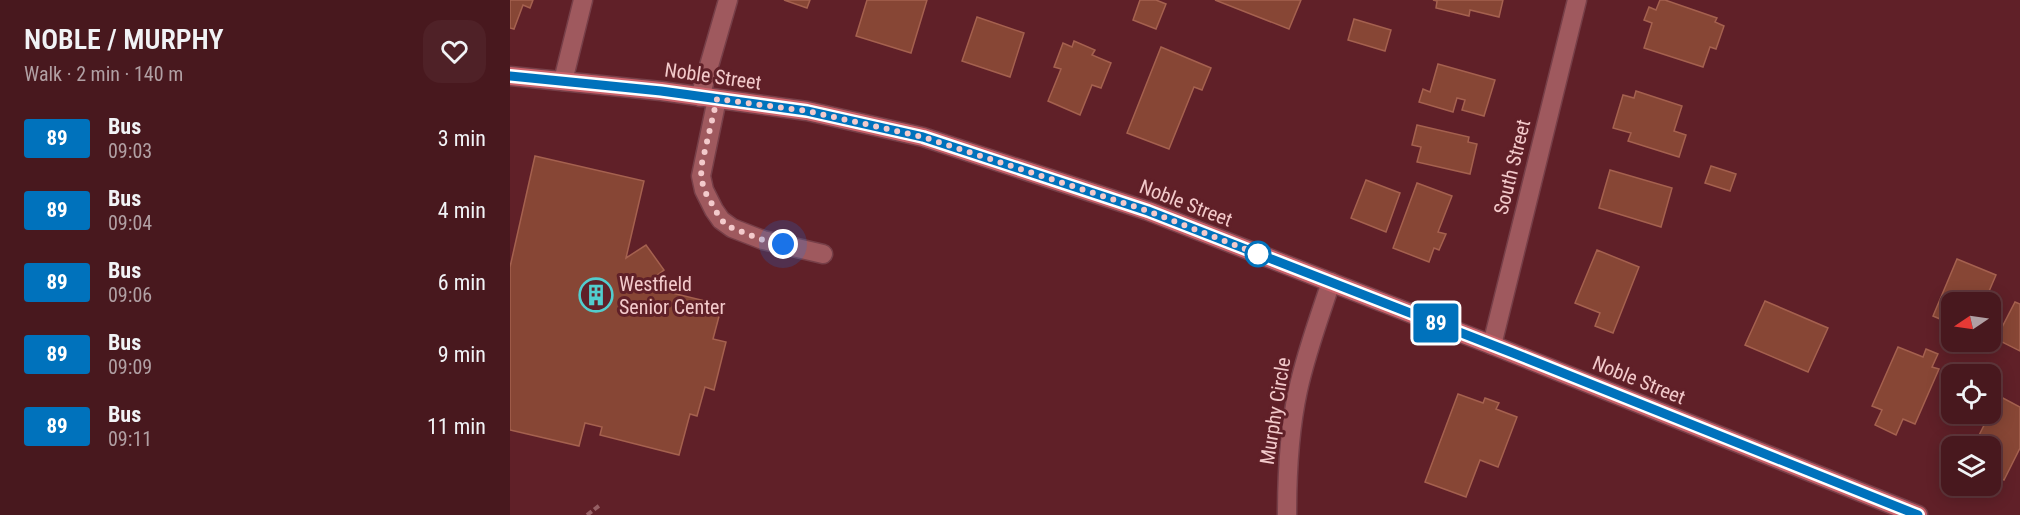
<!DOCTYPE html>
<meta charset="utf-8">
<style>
body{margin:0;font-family:"Roboto Condensed",sans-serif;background:#4f2127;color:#f1f3f6;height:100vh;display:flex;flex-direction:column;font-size:22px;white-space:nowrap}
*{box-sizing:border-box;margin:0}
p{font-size:20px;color:#b1a0a4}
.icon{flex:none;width:33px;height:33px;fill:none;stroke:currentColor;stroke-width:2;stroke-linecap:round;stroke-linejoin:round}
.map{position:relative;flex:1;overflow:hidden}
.side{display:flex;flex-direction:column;background:#48181e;width:510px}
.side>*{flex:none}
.badge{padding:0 12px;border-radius:4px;font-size:21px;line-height:39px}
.needle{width:39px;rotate:257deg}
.controls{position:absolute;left:1431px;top:292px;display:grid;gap:12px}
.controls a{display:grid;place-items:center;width:60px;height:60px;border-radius:12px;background:#48181e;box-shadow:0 3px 15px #0003,0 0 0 2px #60373c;font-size:30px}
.you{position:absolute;width:30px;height:30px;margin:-15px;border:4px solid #fff;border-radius:50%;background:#1a73e8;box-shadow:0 0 0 9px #1a73e833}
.map>.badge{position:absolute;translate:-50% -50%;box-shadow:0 0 0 3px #fff}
.round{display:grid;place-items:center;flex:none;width:63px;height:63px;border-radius:18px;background:#4f2127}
.overview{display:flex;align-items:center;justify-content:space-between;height:102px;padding:0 24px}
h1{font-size:28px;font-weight:600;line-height:45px}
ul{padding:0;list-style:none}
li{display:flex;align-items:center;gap:18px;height:72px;padding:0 24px}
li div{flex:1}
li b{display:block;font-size:22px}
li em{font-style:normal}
li .badge{min-width:66px;font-weight:700;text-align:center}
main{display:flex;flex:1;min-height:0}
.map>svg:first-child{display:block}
</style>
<main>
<section class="side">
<div class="overview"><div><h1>NOBLE / MURPHY</h1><p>Walk · 2 min · 140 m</p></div><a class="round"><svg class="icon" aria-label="heart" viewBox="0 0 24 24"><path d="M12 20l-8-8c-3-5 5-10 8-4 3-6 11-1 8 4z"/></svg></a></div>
<ul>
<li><span class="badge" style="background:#0072bc;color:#fff">89</span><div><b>Bus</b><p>09:03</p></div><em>3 min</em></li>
<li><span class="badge" style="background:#0072bc;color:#fff">89</span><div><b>Bus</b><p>09:04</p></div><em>4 min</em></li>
<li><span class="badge" style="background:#0072bc;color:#fff">89</span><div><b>Bus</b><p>09:06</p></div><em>6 min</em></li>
<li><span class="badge" style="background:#0072bc;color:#fff">89</span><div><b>Bus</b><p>09:09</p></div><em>9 min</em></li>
<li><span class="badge" style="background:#0072bc;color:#fff">89</span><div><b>Bus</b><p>09:11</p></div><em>11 min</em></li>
</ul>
</section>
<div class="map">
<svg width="1510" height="515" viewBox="0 0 1510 515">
<rect width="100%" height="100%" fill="#602028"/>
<g fill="#874635" stroke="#a5614f" stroke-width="1.5">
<path d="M 0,0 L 23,0 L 20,8 L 13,5 L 4,29 L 0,28 Z"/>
<path d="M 274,0 L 300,0 L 297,8 Z"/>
<path d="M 357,0 L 417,0 L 401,53 L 346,36 Z"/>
<path d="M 630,0 L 646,0 L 656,4 L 646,29 L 623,20 Z"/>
<path d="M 705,0 L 791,0 L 779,29 Z"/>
<path d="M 923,0 L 993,0 L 989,17 L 960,10 L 959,16 L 926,8 L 927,1 Z"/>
<path d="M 1150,0 L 1155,0 L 1207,18 L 1205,22 L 1214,26 L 1206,49 L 1200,47 L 1193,67 L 1134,48 L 1142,23 L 1134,20 L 1139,7 L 1146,10 Z"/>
<path d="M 467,17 L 514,33 L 500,77 L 452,61 Z"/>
<path d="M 844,19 L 881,30 L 875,51 L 838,40 Z"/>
<path d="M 564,41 L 585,50 L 582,55 L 601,63 L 591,88 L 582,85 L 570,115 L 538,101 L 551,69 L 544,67 L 553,43 L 562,47 Z"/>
<path d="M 651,47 L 701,68 L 692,90 L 684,87 L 659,149 L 617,133 Z"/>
<path d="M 928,64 L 985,80 L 974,116 L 952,110 L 955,100 L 947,98 L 943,112 L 909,102 L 913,89 L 920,92 Z"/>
<path d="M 1126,91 L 1172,106 L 1164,131 L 1176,135 L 1169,157 L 1118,141 L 1121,133 L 1103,128 L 1113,95 L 1124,98 Z"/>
<path d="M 907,125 L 959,137 L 958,142 L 967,144 L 960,174 L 907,162 L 911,147 L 902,145 Z"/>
<path d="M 25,156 L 134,181 L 116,258 L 136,245 L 154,270 L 133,286 L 212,305 L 203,339 L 216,342 L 204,390 L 195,387 L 187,416 L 180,414 L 169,455 L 90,435 L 92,427 L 75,423 L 69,446 L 0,430 L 0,267 Z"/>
<path d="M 1201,166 L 1226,174 L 1220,191 L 1195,183 Z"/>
<path d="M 1100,170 L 1162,188 L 1151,227 L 1089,208 Z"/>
<path d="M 856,180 L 890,193 L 876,232 L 841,218 Z"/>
<path d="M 907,183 L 942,196 L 928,232 L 936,234 L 929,250 L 924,248 L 919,262 L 883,248 Z"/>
<path d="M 1087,250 L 1129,267 L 1103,333 L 1085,326 L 1090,313 L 1065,303 Z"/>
<path d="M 1447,259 L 1486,275 L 1474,303 L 1442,303 L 1442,324 L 1423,316 Z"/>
<path d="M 1255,301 L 1318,328 L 1298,372 L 1235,345 Z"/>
<path d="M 1505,302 L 1510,304 L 1510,351 L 1486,339 Z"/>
<path d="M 1388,347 L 1413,357 L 1416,349 L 1428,354 L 1422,367 L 1429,369 L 1405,424 L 1393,419 L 1386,435 L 1365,425 L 1372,410 L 1362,406 Z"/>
<path d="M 948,394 L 973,403 L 975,398 L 989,403 L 986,409 L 1007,417 L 988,467 L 970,460 L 956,497 L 915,482 Z"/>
<path d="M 1489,396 L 1510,407 L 1510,448 L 1494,480 L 1480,473 L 1480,447 L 1463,447 Z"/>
</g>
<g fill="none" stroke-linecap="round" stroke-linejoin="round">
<g stroke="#773f48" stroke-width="21">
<g id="minor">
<path d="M 53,81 L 73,0"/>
<path d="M 190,97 L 218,0"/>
<path d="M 207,99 L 191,176 L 194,190 L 204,210 L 211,220 L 222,228 L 253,240 L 313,254"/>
<path d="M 982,345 L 1067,0"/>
<path d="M 777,515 C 777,473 779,431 788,390 C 796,353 809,318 821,282"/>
</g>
</g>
<g stroke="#773f48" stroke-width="21">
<path id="major" d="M 0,76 L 151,91 L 297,111 L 413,137 L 638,211 L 982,345 L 1408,515"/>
</g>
<path stroke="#965f64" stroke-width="4" stroke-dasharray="6 3" stroke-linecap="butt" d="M 77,515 L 90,505"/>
<use href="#minor" stroke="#9f595e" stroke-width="18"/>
<use href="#major" stroke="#ca636c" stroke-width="18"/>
</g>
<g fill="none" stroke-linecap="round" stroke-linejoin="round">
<g stroke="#fff" stroke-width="14">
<path id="line" d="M 0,76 L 151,91 L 297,111 L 413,137 L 638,211 L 1003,353 L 1408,515"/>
</g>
<use href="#line" stroke="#0072bc" stroke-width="9"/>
<path stroke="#f3cacb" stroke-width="6" stroke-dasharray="0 10.8" d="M 273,244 L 253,240 L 222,228 L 211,220 L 194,190 L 191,176 L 192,163 L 207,99 L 297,111 L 413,137 L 638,211 L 748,254"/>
</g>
<defs>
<g id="building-ring" transform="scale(1.725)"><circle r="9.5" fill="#602028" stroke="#52cdce" stroke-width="1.5"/><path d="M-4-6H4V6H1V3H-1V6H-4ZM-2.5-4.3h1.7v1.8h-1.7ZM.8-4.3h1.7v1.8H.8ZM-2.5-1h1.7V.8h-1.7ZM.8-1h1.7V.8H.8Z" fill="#52cdce"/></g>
</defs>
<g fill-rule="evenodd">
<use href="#building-ring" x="86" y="295"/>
</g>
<circle fill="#fff" stroke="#0072bc" stroke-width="3" cx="748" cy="254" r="12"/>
<g text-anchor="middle" stroke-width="6" stroke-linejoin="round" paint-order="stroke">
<g font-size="20" fill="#f3cacb" stroke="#602028">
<text transform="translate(203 76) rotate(8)" y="7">Noble Street</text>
<text transform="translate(1002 167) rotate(-76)" y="7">South Street</text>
<text transform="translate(676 203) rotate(21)" y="7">Noble Street</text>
<text transform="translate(1129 380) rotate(22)" y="7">Noble Street</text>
<text transform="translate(765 411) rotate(-81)" y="7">Murphy Circle</text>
</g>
<g font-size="20" fill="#f3cacb" stroke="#602028" text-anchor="start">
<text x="109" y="291">Westfield<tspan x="109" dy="23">Senior Center</tspan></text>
</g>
</g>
</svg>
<div class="controls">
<a><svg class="needle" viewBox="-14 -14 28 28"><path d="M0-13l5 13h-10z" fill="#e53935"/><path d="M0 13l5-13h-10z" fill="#b1a0a4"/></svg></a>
<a><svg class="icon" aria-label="locate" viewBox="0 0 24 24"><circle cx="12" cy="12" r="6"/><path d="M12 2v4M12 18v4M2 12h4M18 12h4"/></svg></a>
<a><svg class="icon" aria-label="layers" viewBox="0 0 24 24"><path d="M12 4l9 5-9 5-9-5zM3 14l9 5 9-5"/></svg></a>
</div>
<div class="you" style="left:273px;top:244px"></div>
<b class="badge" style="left:926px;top:323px;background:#0072bc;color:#fff">89</b>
</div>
</main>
